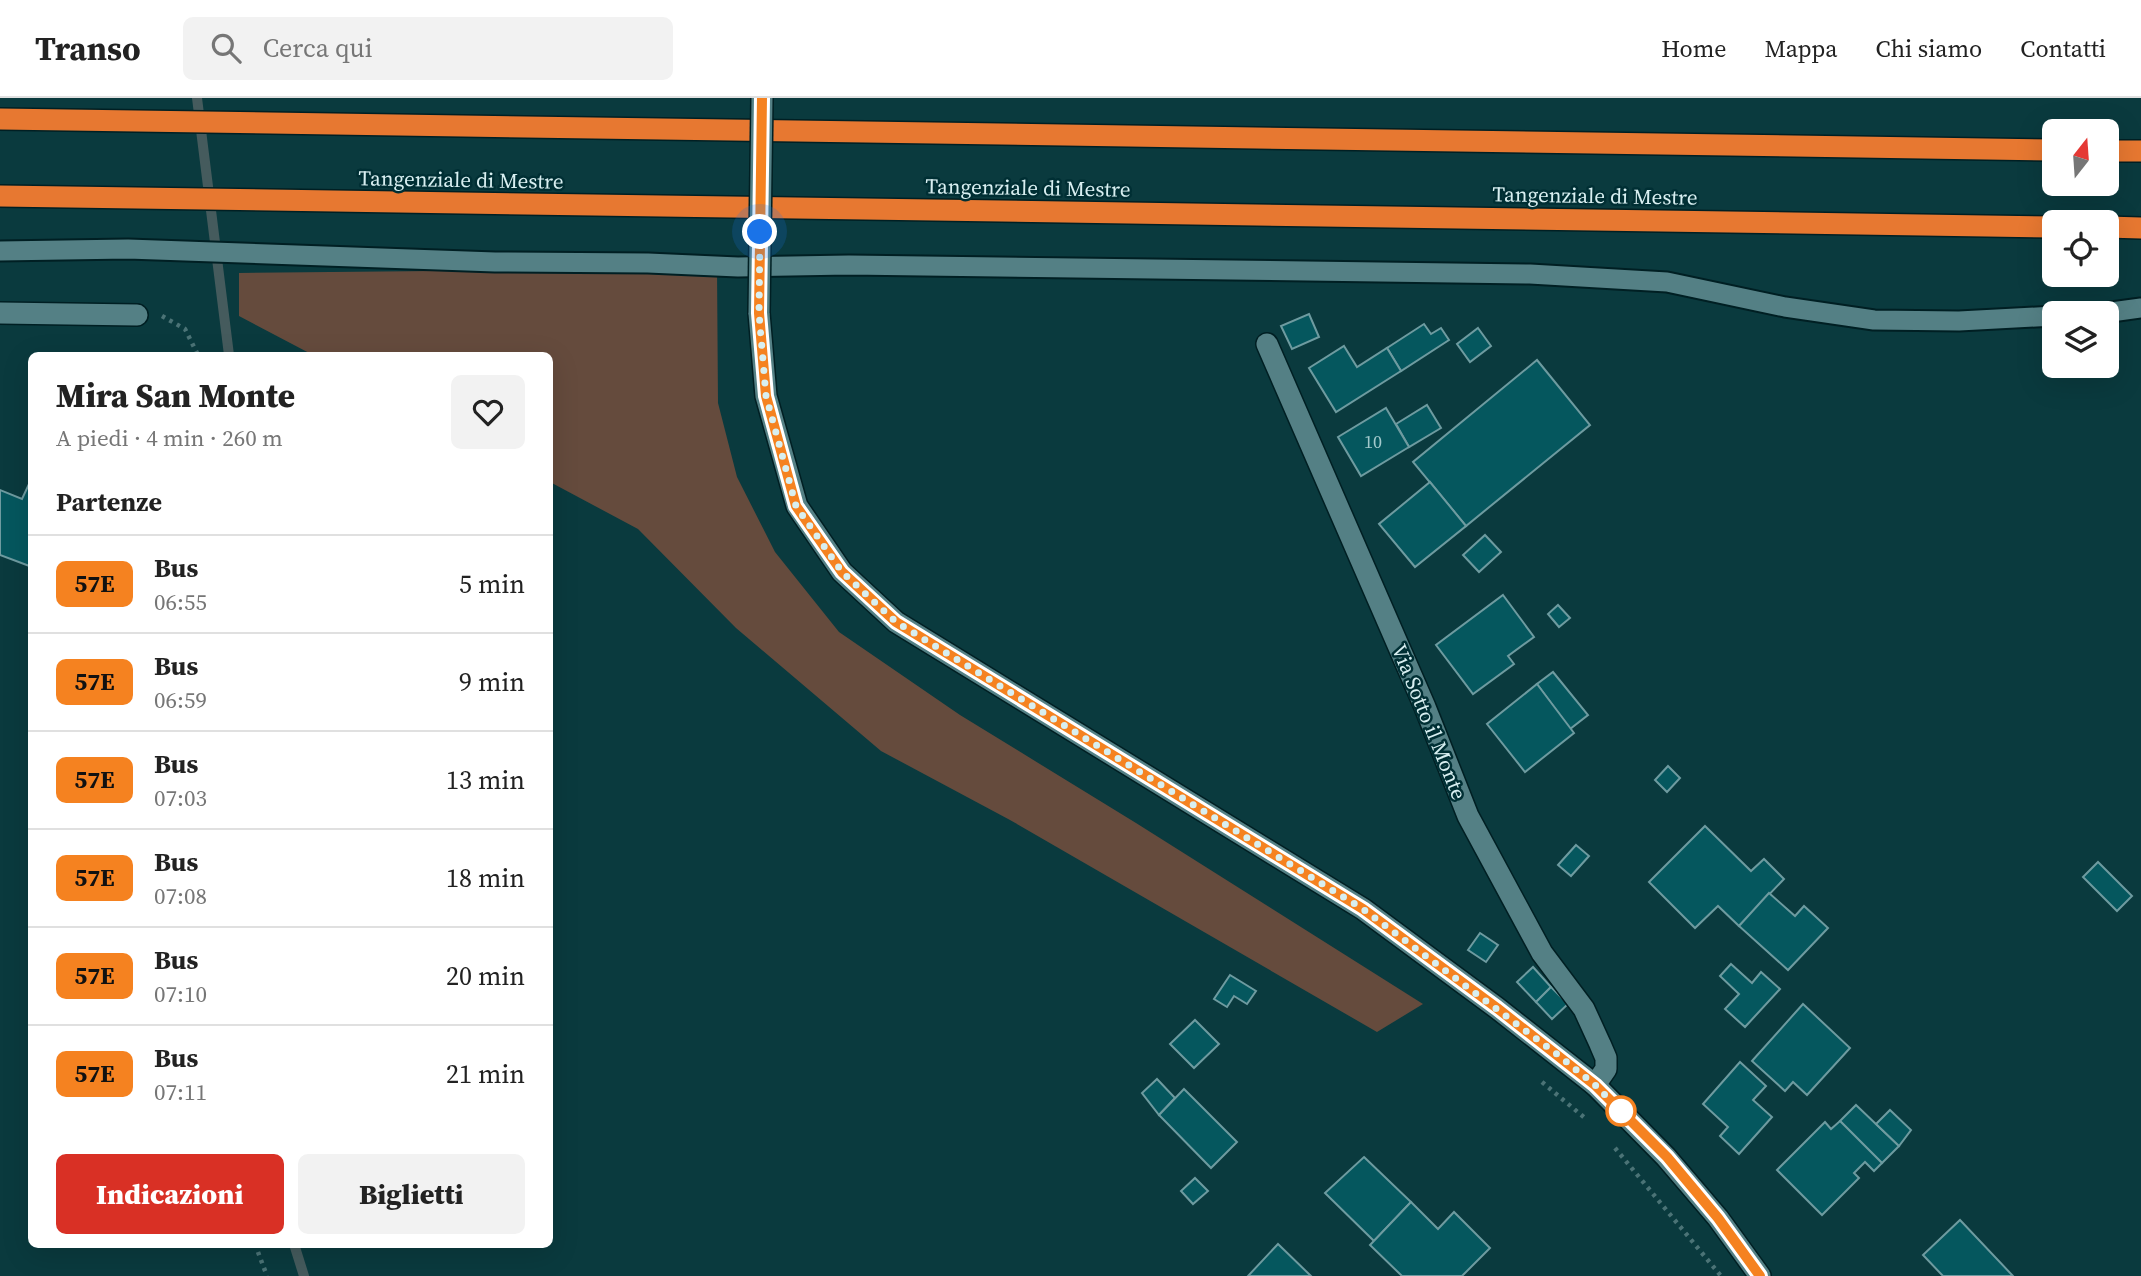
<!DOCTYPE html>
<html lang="it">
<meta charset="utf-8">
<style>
body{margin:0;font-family:"Source Serif 4",serif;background:#f2f2f2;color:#222;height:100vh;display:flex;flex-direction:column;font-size:26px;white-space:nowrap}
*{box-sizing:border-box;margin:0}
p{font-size:23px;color:#767676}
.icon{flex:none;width:38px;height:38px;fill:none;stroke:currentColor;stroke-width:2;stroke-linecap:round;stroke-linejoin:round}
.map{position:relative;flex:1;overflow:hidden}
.details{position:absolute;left:28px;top:254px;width:525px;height:896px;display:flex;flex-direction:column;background:#fff;border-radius:10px;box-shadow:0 7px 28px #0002}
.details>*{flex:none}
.badge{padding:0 14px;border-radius:10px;font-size:24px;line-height:46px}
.needle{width:46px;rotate:17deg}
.controls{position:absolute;left:2042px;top:21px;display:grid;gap:14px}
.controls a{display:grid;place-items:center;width:77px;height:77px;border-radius:10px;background:#fff;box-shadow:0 7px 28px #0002;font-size:35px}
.you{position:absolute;width:35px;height:35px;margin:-18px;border:5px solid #fff;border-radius:50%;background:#1a73e8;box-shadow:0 0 0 10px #1a73e833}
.map>.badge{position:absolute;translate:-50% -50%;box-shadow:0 0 0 4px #fff}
h2{padding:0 28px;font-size:26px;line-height:63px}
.round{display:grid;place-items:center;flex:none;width:74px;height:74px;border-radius:10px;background:#f2f2f2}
.overview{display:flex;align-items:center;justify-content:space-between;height:119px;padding:0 28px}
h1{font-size:33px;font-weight:800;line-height:52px}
.cta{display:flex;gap:14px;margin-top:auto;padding:14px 28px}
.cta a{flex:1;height:80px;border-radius:10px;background:#d93025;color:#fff;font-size:28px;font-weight:800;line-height:80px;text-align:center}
.cta a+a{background:#f2f2f2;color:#222}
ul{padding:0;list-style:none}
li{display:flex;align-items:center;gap:21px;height:98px;padding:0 28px;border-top:2px solid #e0e0e0}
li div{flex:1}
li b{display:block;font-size:26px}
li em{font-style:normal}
li .badge{min-width:77px;font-weight:700;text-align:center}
header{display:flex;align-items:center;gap:42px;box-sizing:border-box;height:98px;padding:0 35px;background:#fff;border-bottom:2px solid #e0e0e0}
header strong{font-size:33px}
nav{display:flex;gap:38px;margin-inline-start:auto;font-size:24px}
.search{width:490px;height:63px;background:#f2f2f2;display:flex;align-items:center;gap:18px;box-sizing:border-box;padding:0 24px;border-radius:10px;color:#767676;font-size:26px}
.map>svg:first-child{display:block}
</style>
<header>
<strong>Transo</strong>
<div class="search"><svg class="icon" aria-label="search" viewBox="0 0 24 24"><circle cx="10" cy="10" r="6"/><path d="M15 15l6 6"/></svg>Cerca qui</div>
<nav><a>Home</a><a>Mappa</a><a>Chi siamo</a><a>Contatti</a></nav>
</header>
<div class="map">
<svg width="2141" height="1178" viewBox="0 0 2141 1178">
<rect width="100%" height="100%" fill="#0a3a3e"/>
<path fill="#654b3d" d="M 717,170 L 718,305 L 737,379 L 775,454 L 839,534 L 960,617 L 1136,725 L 1423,906 L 1377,934 L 1010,722 L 881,653 L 736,530 L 638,431 L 550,384 L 550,257 L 313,257 L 239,218 L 239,175 Z"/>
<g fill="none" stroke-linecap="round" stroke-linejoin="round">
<g stroke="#455b5d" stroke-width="10">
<path d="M 197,0 L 229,257"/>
<path d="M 294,1146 L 304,1178"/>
</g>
</g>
<g fill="#05575e" stroke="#6e9ba0" stroke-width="2">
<path d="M 1309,216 L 1319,239 L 1292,251 L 1281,228 Z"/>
<path d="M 1424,226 L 1431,236 L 1441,230 L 1449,242 L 1401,273 L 1387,250 Z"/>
<path d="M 1478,230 L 1491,248 L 1470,264 L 1457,246 Z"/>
<path d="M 1344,248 L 1357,269 L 1387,250 L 1401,273 L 1336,314 L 1309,270 Z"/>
<path d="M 1537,262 L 1590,327 L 1466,428 L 1413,364 Z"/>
<path d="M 1427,307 L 1441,330 L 1409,349 L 1396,326 Z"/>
<path d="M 1386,310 L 1409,349 L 1361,378 L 1338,339 Z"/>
<path d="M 1430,384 L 1466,428 L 1415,469 L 1379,426 Z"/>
<path d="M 29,386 L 32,387 L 32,469 L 0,457 L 0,392 L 22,401 Z"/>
<path d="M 1485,437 L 1501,454 L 1479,474 L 1463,457 Z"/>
<path d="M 1503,497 L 1534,539 L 1508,558 L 1514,566 L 1473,596 L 1436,547 Z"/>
<path d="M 1558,507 L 1570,520 L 1559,529 L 1548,516 Z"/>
<path d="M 1553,574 L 1588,617 L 1570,631 L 1537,586 Z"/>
<path d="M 1537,586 L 1574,635 L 1525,674 L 1487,626 Z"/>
<path d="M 1668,668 L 1680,680 L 1667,694 L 1655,682 Z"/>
<path d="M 1705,728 L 1751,773 L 1764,761 L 1784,781 L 1739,828 L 1718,808 L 1695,830 L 1649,784 Z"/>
<path d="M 1576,747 L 1589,758 L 1571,778 L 1558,767 Z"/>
<path d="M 2098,764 L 2132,798 L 2117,813 L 2083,779 Z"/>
<path d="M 1769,795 L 1795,818 L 1804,808 L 1828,830 L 1788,872 L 1739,828 Z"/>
<path d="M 1480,835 L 1498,847 L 1486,864 L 1468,852 Z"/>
<path d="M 1731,866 L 1752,885 L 1761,874 L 1780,891 L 1745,929 L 1725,911 L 1739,896 L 1720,878 Z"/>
<path d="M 1533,869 L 1551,889 L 1536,904 L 1517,884 Z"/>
<path d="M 1230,877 L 1256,893 L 1247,906 L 1234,898 L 1227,909 L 1214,901 Z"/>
<path d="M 1551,889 L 1568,906 L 1552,921 L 1536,904 Z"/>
<path d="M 1803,906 L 1850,950 L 1807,997 L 1793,984 L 1785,993 L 1752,963 Z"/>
<path d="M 1195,922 L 1219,946 L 1194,970 L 1170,946 Z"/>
<path d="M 1740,964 L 1766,988 L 1753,1002 L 1772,1019 L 1739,1056 L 1720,1038 L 1728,1029 L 1703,1006 Z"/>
<path d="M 1157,981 L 1175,1000 L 1159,1017 L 1142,995 Z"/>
<path d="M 1184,991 L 1237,1044 L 1211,1070 L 1159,1017 Z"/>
<path d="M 1856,1007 L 1899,1048 L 1882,1065 L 1840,1023 Z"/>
<path d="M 1890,1012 L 1911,1032 L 1899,1048 L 1876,1026 Z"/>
<path d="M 1840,1023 L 1882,1065 L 1874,1073 L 1865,1064 L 1854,1075 L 1859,1080 L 1822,1117 L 1777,1072 L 1825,1024 L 1831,1031 Z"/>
<path d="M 1364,1059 L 1411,1104 L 1374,1143 L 1325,1095 Z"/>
<path d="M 1195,1080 L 1208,1093 L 1193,1106 L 1181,1093 Z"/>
<path d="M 1411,1104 L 1438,1131 L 1454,1114 L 1490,1150 L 1462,1178 L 1402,1178 L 1370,1147 Z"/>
<path d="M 1960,1122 L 2013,1178 L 1943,1178 L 1923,1157 Z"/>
<path d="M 1278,1146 L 1311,1178 L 1248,1178 Z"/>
</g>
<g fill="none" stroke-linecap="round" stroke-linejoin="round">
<g stroke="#001f23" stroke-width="23">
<g id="lane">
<path d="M 0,153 L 128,151 L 495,164 L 648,165 L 738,169 L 849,167 L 1530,176 L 1667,184 L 1785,209 L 1874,222 L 1959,223 L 2054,218"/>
<path d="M 2104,215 L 2141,210"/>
</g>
</g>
<g stroke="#001f23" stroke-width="24">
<g id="street">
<path d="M 0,215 L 137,217"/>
<path d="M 1267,246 L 1425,609 L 1468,718 L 1542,855 L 1584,911 L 1600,946 L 1606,960 L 1606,971 L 1595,987"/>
</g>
</g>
<g stroke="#001f23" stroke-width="24">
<path id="secondary" d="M 759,215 L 766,298 L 797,408 L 842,474 L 896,524 L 1363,811 L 1497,910 L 1595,987 L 1666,1059 L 1718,1120 L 1760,1178"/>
</g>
<g stroke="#001f23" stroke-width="24">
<g id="highway">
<path d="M 0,21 L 2054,52"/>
<path d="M 2107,53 L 2141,53"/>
<path d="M 0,98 L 2054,129"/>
<path d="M 2107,129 L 2141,130"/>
</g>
</g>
<g stroke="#4b7376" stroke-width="4.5" stroke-dasharray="3.5 5" stroke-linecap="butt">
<path d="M 162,218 L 185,231 L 198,257"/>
<path d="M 1542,984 L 1586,1021"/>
<path d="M 1615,1050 L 1721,1178"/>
<path d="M 255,1146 L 267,1178"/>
</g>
<use href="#lane" stroke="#548085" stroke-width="19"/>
<use href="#street" stroke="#548085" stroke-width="21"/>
<use href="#secondary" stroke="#548085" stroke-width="21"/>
<use href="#highway" stroke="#e77831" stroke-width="21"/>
<g stroke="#001f23" stroke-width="24" stroke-linecap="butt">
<path id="secondary-bridge" d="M 759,215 L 762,0"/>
</g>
<use href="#secondary-bridge" stroke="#548085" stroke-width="21"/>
</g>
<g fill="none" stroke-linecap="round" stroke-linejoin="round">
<g stroke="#fff" stroke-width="16">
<path id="line" d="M 762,0 L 759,215 L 766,298 L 796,408 L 842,474 L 896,524 L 1363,811 L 1497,910 L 1595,987 L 1667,1059 L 1718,1120 L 1760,1178"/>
</g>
<use href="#line" stroke="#f58220" stroke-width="10"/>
<path stroke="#d8eff1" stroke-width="7" stroke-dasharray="0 12.6" d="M 760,134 L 759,215 L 766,298 L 796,408 L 842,474 L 896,524 L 1363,811 L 1558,957 L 1595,987 L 1621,1013"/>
</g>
<circle fill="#fff" stroke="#f58220" stroke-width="3.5" cx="1621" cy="1013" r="14"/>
<g text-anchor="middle" stroke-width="5" stroke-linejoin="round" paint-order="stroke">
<g font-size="18" fill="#a3c9cc">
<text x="1373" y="350">10</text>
</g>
<g font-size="21" fill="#d8eff1" stroke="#002f34">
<text transform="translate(461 82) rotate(1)" y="7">Tangenziale di Mestre</text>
<text transform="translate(1028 90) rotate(1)" y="7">Tangenziale di Mestre</text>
<text transform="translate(1595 98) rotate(1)" y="7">Tangenziale di Mestre</text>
<text transform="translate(1429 624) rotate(68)" y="7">Via Sotto il Monte</text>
</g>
</g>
</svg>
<div class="controls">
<a><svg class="needle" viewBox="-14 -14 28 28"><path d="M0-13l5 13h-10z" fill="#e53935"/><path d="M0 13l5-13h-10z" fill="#767676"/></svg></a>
<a><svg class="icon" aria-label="locate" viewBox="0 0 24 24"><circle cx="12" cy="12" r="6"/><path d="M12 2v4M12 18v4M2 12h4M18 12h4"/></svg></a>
<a><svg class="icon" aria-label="layers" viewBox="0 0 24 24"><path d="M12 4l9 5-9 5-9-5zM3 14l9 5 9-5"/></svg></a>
</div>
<div class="you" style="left:760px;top:134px"></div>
<section class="details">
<div class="overview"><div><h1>Mira San Monte</h1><p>A piedi · 4 min · 260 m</p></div><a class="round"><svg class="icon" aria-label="heart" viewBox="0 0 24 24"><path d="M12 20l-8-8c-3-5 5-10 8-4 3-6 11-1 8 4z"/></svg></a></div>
<h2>Partenze</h2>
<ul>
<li><span class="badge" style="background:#f58220;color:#111">57E</span><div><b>Bus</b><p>06:55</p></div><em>5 min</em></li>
<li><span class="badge" style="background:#f58220;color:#111">57E</span><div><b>Bus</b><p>06:59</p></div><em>9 min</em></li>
<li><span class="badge" style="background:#f58220;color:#111">57E</span><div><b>Bus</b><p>07:03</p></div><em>13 min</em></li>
<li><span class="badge" style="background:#f58220;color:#111">57E</span><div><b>Bus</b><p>07:08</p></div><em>18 min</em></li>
<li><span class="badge" style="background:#f58220;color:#111">57E</span><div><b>Bus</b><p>07:10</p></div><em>20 min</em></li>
<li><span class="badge" style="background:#f58220;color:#111">57E</span><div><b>Bus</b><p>07:11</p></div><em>21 min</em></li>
</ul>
<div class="cta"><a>Indicazioni</a><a>Biglietti</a></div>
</section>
</div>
